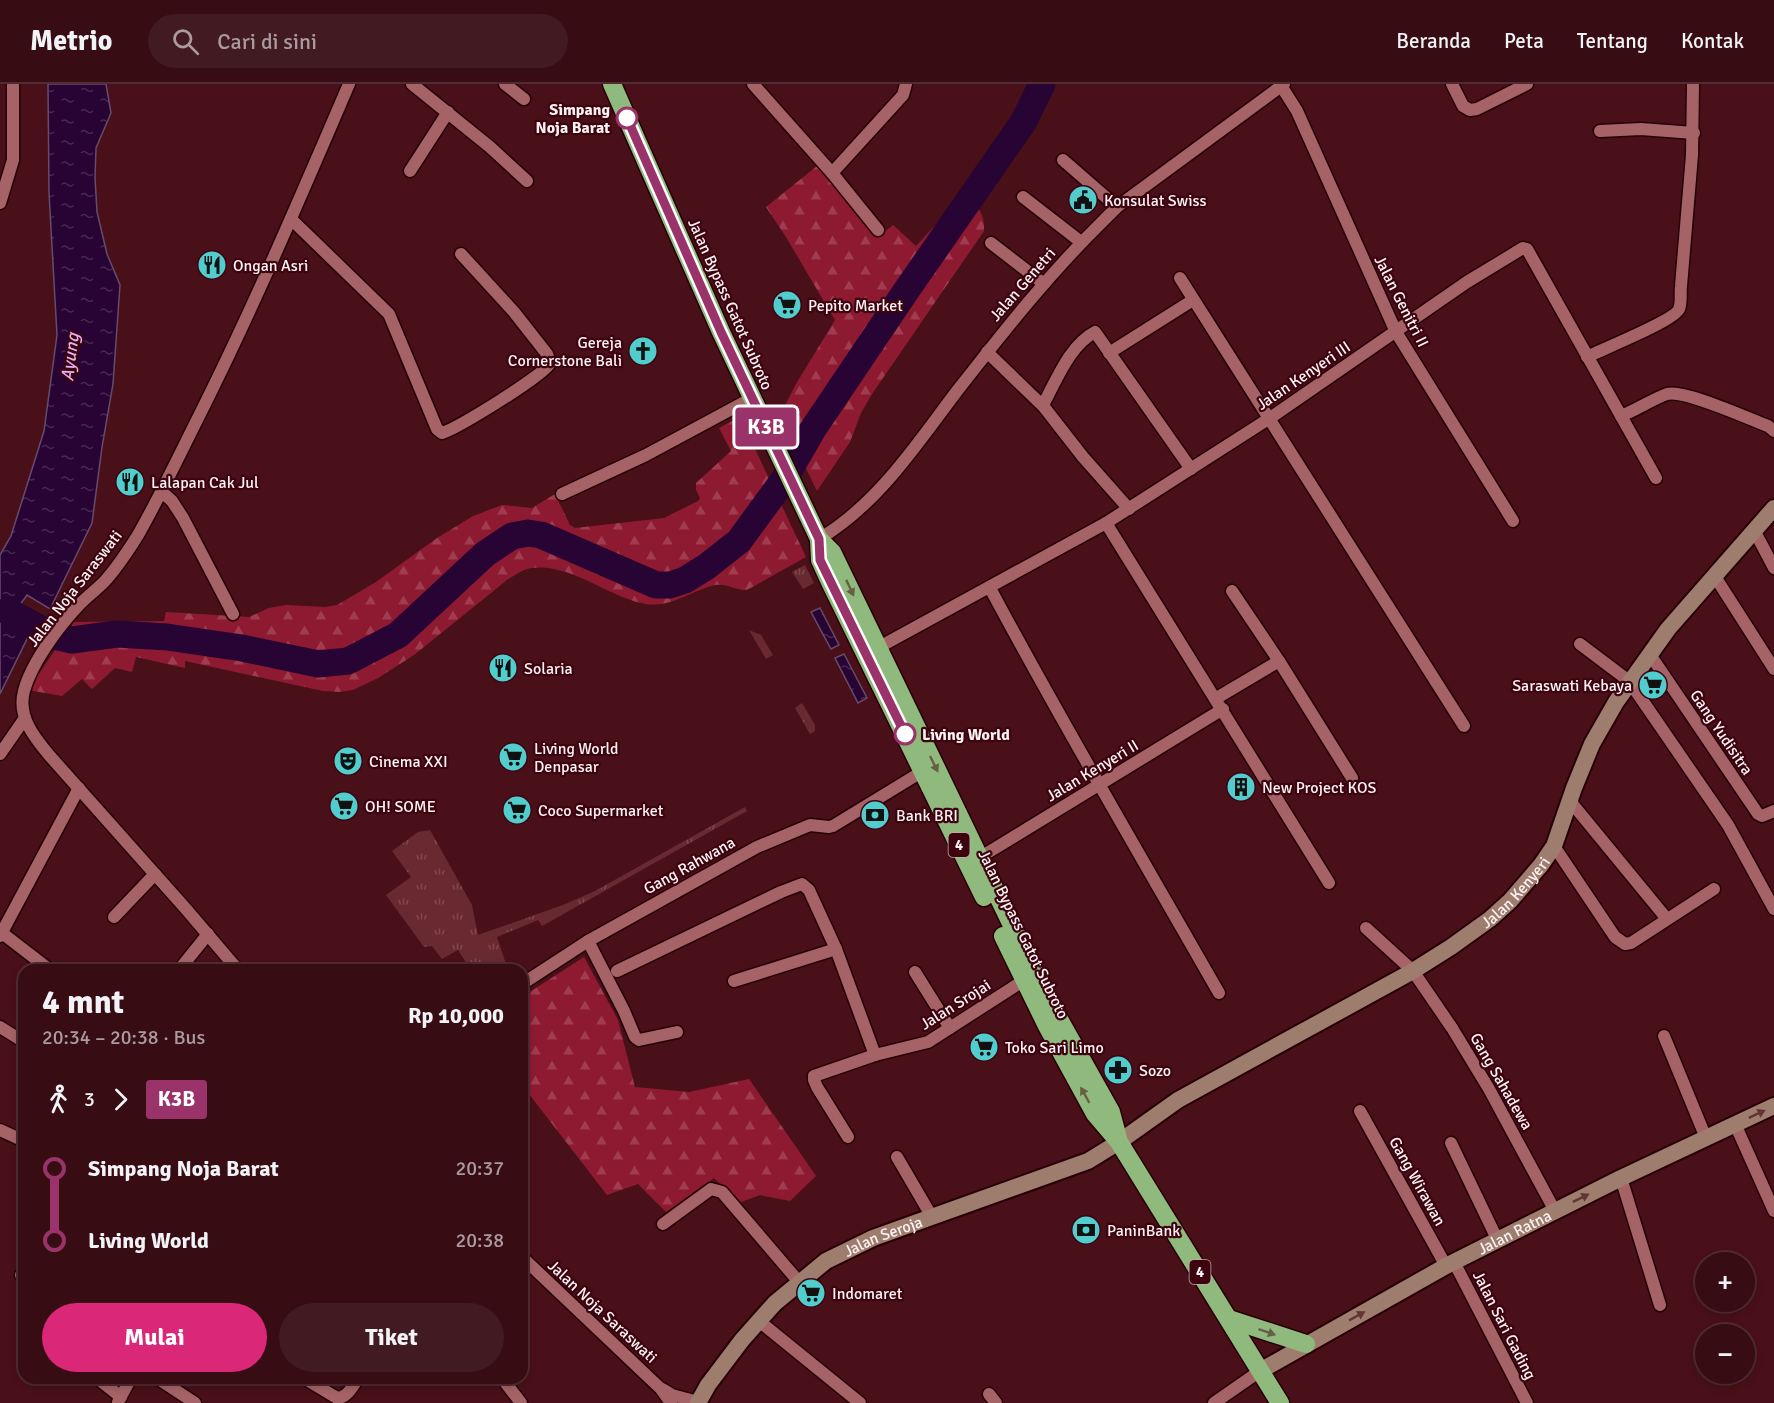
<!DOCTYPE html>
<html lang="id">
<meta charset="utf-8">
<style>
body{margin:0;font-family:Signika,sans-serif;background:#421a21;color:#f1f3f6;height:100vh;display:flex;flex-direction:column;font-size:22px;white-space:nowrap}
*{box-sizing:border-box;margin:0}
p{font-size:20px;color:#aa9ba0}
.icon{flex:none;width:33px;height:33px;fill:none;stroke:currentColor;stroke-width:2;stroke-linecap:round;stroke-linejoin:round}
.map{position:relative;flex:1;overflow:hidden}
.panel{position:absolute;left:18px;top:880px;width:510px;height:420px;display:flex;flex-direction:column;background:#370c13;border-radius:18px;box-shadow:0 3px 9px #0003,0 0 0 2px #512c33}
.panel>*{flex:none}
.badge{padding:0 12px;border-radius:4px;font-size:21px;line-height:39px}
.tools{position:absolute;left:1695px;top:1168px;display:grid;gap:12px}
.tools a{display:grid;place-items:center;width:60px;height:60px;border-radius:50%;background:#370c13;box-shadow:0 3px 9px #0003,0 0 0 2px #512c33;font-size:30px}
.map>.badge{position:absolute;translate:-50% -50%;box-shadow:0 0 0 3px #fff}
.legs{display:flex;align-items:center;gap:9px;height:66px;padding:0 24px;font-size:20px}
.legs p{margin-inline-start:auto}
.summary{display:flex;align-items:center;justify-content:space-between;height:102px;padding:0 24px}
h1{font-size:33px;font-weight:800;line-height:45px}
.cta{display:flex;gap:12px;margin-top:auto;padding:12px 24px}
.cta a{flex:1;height:69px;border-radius:36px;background:#db2777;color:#fff;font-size:24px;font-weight:800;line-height:69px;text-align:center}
.cta a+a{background:#421a21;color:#f1f3f6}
ul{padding:0 24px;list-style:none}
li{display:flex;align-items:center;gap:21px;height:72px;font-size:22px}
li i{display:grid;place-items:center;width:9px;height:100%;margin:0 8px;background:currentColor}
li i::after{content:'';width:15px;height:15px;margin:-8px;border:4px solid;border-radius:50%;background:#370c13}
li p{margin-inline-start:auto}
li:first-child i{background:linear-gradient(#0000 50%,currentColor 0)}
li:last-child i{background:linear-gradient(currentColor 50%,#0000 0)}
header{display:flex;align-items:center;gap:36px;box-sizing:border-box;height:84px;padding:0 30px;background:#370c13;border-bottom:2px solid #512c33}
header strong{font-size:28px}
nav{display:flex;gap:33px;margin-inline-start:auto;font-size:21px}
.search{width:420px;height:54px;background:#421a21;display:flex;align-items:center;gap:15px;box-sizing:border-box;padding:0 21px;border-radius:33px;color:#aa9ba0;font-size:22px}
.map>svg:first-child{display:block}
</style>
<header>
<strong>Metrio</strong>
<div class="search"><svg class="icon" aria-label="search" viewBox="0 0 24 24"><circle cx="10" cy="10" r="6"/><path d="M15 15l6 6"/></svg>Cari di sini</div>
<nav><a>Beranda</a><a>Peta</a><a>Tentang</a><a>Kontak</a></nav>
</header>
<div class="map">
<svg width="1774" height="1319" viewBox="0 0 1774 1319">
<defs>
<pattern id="grass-tufts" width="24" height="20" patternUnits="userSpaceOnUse" patternTransform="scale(1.5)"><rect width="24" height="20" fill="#692930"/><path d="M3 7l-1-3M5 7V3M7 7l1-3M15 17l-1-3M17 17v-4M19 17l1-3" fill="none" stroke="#7f484e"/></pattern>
<pattern id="forest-firs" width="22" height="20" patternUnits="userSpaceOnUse" patternTransform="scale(1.5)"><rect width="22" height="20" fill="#8e1a31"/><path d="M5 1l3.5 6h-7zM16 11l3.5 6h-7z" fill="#9f3c4f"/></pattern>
<pattern id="water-ripples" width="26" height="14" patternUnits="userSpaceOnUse" patternTransform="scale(1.5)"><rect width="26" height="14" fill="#270433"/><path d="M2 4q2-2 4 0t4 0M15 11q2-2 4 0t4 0" fill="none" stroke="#472951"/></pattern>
</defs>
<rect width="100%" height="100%" fill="#491019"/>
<g fill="url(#grass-tufts)">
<path d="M 805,481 L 814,499 L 803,505 L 792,488 Z"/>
<path d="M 749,546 L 761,551 L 773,571 L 766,575 Z"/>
<path d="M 802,619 L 815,641 L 815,647 L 810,650 L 795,624 Z"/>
<path d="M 745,723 L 747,727 L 542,842 L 538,836 L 497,853 L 508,886 L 475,886 L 471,878 L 467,880 L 458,866 L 442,875 L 432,862 L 424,863 L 386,811 L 411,793 L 392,767 L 418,748 L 430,746 L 472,821 L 478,851 L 563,821 L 595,807 Z"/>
</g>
<g fill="url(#forest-firs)">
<path d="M 817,82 L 877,154 L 893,141 L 916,162 L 964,110 C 977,121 985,129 984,147 L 872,310 L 861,329 L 850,358 L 817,407 L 780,331 L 796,300 L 835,236 L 786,153 L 766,123 Z"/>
<path d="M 740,333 L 806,473 L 747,506 C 735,506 727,499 715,501 C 689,507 669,526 641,519 C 606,511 569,479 532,484 C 523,485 515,491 507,496 L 414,571 L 378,594 L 353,606 L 339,608 L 323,607 L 185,577 L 185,584 L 136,573 L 132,588 L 115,584 L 92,605 L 82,595 L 62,612 L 28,606 L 74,538 L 164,537 L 166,528 L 249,533 L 269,524 L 286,521 L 325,523 L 337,521 L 376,498 L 437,454 L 473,432 L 502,421 L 532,424 L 555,410 L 570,441 L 575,444 L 664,434 L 698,417 L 700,414 L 696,406 L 696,399 L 731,367 L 719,344 Z"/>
<path d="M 584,873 L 618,936 L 635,1003 L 689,1008 L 749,995 L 816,1092 L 790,1117 L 760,1111 L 741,1118 L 714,1094 L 666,1128 L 638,1100 L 607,1111 L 522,1001 L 522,913 Z"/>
</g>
<g fill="url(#water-ripples)" stroke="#664b6d" stroke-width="1.5">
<path d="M 48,0 L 106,0 L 111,29 L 96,64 L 95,94 L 97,128 L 107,170 L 120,201 L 113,300 L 102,363 L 92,439 L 50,525 L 27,511 L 19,522 L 43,538 L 27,555 L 0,610 L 0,471 L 11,452 L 44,347 L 57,251 L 49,109 Z"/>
<path d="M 820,524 L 839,561 L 831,565 L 811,528 Z"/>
<path d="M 844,570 L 867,614 L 858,619 L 835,574 Z"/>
</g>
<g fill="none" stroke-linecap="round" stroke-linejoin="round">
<path stroke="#270433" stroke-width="27" d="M 7,527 L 54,552 L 72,556 L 117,550 L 167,553 L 242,564 L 318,580 L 348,577 L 398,551 L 485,470 L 512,452 L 528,449 L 541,451 L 656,501 L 670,501 L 685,496 L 706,483 L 739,457 L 783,397 L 813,345 L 906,207 L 1024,37 L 1042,0"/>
<g stroke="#270006" stroke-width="15">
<g id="street">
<path d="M 412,0 L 490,63 L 527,97"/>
<path d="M 505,0 L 524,15"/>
<path d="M 753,0 L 832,89 L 878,146"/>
<path d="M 1280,0 L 1297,27 L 1396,248 L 1513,437"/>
<path d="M 1452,0 L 1463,22 L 1470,26 L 1477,25 L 1527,0"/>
<path d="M 1600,47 L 1641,45 L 1694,49"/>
<path d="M 1063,76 L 1117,123"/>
<path d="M 410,87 L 448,28"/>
<path d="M 832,89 L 903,11 L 906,0"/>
<path d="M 1023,113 L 1081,158"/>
<path d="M 0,119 L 13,76 L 13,0"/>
<path d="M 291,135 L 389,230 L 437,345 L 442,349 C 456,345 545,291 550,279 L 547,270 L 514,228 L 461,170"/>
<path d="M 991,159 L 1044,200"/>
<path d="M 1180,194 L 1464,642"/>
<path d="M 987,268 L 1043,322"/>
<path d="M 1109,269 L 1193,216"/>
<path d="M 1587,273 C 1602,265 1674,237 1679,225 C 1682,219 1680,209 1681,202 L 1692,71 L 1693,0"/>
<path d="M 1621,332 C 1636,326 1651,316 1667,310 C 1684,305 1749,335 1768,342 L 1774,347"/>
<path d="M 162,408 L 172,417 L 183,434 L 233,530"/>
<path d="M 562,410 L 646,371 L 752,314"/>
<path d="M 1129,425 L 1083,373 L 1044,323 L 1044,319 C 1057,295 1070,261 1095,248 L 1191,385"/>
<path d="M 1106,439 L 1329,799"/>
<path d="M 1754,446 L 1774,484"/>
<path d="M 819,455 C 878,420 916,361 957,307 C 1003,248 1049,190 1102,138 L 1117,123 L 1284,0"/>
<path d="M 1714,491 L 1774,585"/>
<path d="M 990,504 C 1063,641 1142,774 1219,909"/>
<path d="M 1232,507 L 1279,577 L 1352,694"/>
<path d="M 1580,560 L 1629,597 L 1728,741 L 1774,825"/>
<path d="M 872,567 L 1106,439 L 1270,334 L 1467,198 L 1523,164 L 1527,165 L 1656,394"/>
<path d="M 1649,569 L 1758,730 L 1762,732 L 1774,727"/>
<path d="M 1215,615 L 1279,577"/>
<path d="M 0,670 L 25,634"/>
<path d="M 1570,717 L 1667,835"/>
<path d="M 1554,762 L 1615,853 L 1625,860 L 1631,859 L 1714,805"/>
<path d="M 979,774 L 1223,625"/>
<path d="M 114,833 L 155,790"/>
<path d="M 1366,844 L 1413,887 L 1452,944 L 1489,1005 L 1555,1127"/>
<path d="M 2,849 L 50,886"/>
<path d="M 0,852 L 79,704"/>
<path d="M 588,857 L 757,763 L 810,741 L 829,743 L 833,742 L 923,687"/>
<path d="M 179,886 L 208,850"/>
<path d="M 238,886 L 186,825 L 49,671 C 34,653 17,632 24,607 C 31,580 58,543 77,523 C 85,514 95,507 104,498 C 117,484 128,467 138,451 C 159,414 177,376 196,338 C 252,227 300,114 349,0"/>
<path d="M 617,887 L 781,808 L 802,800 L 809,806 L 836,865 L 875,971"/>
<path d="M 915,888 L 950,944"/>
<path d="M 734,897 L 836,865"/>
<path d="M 522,900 L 588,857 L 624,927 L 635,953 L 639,956 L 677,948"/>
<path d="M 0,943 L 24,958"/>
<path d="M 1664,952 L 1706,1054"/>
<path d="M 1360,1027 L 1446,1182"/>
<path d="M 1735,1040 L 1774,1127"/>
<path d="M 0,1046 L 24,1057"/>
<path d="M 848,1053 L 817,1003 L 814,996 L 814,992 L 875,971 L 928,958 L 1029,893"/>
<path d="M 1451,1059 L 1498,1157"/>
<path d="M 897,1073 L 932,1133"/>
<path d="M 1621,1094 L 1660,1221"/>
<path d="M 663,1140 L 711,1105 L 722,1108 L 799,1198"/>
<path d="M 522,1173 L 661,1305 L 671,1319"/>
<path d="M 1454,1178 L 1527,1319"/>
<path d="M 21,1191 L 24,1193"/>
<path d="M 759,1237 L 860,1319"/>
<path d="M 97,1294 L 121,1313"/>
<path d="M 157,1294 L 195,1319"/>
<path d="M 304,1294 L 337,1314 C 347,1314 353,1302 358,1294"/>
<path d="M 502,1294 L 521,1319"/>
<path d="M 662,1305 L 672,1311 L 698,1318"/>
<path d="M 989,1310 L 996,1319"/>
<path d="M 118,1318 L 131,1294"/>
<path d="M 1214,1319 L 1260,1287"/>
</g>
</g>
<g stroke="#270006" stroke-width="20">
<g id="secondary">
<path id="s1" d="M 1260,1287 L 1446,1182 L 1621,1094 L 1774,1022"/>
<path id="s2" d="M 698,1319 L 708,1301 L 742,1256 L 775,1219 L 826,1177 L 873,1154 L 1088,1077 L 1119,1058 L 1178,1016 L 1413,887 L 1451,863 L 1490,835 L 1510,817 L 1541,781 L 1554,762 L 1574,704 L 1592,660 L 1616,618 L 1668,545 L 1774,424"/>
</g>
</g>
<g stroke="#270006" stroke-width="21">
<g id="highway">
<path d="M 612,0 L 721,248 L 819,455 L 832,468 L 1035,889 L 1060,937 L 1111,1028 L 1119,1058"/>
<path d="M 819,455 L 820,476 L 830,498 L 984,813"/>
<path d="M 1003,852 L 1047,942 L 1095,1030 L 1119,1058 L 1280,1319"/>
<path d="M 1229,1235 L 1306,1260"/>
</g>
</g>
<use href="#street" stroke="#a56367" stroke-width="12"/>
<use href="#secondary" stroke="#9f7d6e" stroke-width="16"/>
<use href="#highway" stroke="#90ba7d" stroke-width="18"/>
</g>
<defs><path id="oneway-solid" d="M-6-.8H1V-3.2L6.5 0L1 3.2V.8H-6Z" transform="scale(1.5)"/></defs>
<g fill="#665f46">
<use href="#oneway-solid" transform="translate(850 504) rotate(65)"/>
<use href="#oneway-solid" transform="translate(934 680) rotate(64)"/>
<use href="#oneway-solid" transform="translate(1085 1011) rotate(-119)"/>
<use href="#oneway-solid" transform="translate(1267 1248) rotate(19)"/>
</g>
<g fill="#643435">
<use href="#oneway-solid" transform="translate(1757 1030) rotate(-25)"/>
<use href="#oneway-solid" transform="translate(1581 1114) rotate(-26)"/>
<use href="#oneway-solid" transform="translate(1357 1232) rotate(-29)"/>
</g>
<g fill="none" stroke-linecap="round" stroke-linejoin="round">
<g stroke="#fff" stroke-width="14">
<path id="line-1" d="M 627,34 L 721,248 L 819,455 L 820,476 L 905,650"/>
</g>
<use href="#line-1" stroke="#9a336a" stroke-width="9"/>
</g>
<defs>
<g id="civic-disc" transform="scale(1.5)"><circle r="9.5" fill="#52cdce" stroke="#3d040f"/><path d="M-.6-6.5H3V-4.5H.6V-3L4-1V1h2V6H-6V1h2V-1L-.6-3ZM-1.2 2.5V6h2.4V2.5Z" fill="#111"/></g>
<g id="restaurant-disc" transform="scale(1.5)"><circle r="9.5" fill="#52cdce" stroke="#3d040f"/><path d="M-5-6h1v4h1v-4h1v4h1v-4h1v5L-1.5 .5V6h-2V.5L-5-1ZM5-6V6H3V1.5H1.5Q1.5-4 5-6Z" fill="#111"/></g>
<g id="supermarket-disc" transform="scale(1.5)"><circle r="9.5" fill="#52cdce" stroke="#3d040f"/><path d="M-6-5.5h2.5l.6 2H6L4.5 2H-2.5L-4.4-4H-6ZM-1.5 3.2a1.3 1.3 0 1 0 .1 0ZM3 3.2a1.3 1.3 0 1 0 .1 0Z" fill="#111"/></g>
<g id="church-disc" transform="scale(1.5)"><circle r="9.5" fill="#52cdce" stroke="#3d040f"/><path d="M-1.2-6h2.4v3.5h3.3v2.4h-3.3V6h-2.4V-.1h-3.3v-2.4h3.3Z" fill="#111"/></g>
<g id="theatre-disc" transform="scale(1.5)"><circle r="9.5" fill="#52cdce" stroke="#3d040f"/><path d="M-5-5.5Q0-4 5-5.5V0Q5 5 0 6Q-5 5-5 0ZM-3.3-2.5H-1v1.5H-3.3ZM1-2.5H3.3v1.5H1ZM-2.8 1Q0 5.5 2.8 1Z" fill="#111"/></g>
<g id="building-disc" transform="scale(1.5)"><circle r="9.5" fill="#52cdce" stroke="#3d040f"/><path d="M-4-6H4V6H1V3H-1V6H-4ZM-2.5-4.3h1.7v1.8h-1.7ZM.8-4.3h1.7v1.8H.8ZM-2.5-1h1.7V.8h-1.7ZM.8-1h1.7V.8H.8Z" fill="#111"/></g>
<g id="bank-disc" transform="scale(1.5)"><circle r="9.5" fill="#52cdce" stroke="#3d040f"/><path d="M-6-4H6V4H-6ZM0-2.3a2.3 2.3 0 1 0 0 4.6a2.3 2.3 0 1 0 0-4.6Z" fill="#111"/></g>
<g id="pharmacy-disc" transform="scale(1.5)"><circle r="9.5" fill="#52cdce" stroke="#3d040f"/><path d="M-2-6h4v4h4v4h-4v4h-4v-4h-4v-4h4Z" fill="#111"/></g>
</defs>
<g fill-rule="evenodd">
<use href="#civic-disc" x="1083" y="116"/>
<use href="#restaurant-disc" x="212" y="181"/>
<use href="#supermarket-disc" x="787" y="221"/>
<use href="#church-disc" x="643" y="267"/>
<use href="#restaurant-disc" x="130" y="398"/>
<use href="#restaurant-disc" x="503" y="584"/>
<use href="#supermarket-disc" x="1653" y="601"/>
<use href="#supermarket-disc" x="513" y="673"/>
<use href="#theatre-disc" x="348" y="677"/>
<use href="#building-disc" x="1241" y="703"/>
<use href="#supermarket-disc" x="344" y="722"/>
<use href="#supermarket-disc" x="517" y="726"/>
<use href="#bank-disc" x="875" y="731"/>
<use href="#supermarket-disc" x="984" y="963"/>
<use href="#pharmacy-disc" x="1118" y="986"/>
<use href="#bank-disc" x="1086" y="1146"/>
<use href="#supermarket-disc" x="811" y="1209"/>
</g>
<g fill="#fff" stroke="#9a336a" stroke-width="3">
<circle cx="627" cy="34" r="10"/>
<circle cx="905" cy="650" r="10"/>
</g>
<g text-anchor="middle" stroke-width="4.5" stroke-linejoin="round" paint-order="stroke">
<g fill="#3d040f" stroke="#c1abaf" stroke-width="1.5">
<rect x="948.5" y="749" width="21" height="24" rx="4.5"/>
<rect x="1189.5" y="1176" width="21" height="24" rx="4.5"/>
</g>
<g font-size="15" font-weight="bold" fill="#faf2f3">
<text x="959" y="766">4</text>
<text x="1200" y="1193">4</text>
</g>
<g font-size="16" font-weight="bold" fill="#faf2f3" stroke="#3d040f" text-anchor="end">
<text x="610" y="31">Simpang<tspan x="610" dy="18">Noja Barat</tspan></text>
<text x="922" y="656" text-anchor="start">Living World</text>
</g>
<g font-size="16" fill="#faf2f3" stroke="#3d040f" text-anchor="start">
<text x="1104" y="122">Konsulat Swiss</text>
<text x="233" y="187">Ongan Asri</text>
<text x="808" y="227">Pepito Market</text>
<text x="622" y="264" text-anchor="end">Gereja<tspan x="622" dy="18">Cornerstone Bali</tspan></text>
<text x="151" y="404">Lalapan Cak Jul</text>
<text x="524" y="590">Solaria</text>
<text x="1632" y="607" text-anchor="end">Saraswati Kebaya</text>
<text x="534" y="670">Living World<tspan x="534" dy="18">Denpasar</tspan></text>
<text x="369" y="683">Cinema XXI</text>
<text x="1262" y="709">New Project KOS</text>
<text x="365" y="728">OH! SOME</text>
<text x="538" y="732">Coco Supermarket</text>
<text x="896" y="737">Bank BRI</text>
<text x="1005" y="969">Toko Sari Limo</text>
<text x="1139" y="992">Sozo</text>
<text x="1107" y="1152">PaninBank</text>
<text x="832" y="1215">Indomaret</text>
</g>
<g font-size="16" fill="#faf2f3" stroke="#3d040f">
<text transform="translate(1022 200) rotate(-49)" y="6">Jalan Genetri</text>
<text transform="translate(1402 217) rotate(63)" y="6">Jalan Genitri II</text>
<text transform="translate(731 220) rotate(66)" y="6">Jalan Bypass Gatot Subroto</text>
<text transform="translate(1303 291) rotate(-34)" y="6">Jalan Kenyeri III</text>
<text transform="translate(74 504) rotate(-52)" y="6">Jalan Noja Saraswati</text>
<text transform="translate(1722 648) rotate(56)" y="6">Gang Yudisitra</text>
<text transform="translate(1092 686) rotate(-31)" y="6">Jalan Kenyeri II</text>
<text transform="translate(689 781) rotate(-29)" y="6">Gang Rahwana</text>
<text dy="6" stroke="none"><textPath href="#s2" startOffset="980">Jalan Kenyeri</textPath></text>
<text transform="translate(1024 850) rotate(64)" y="6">Jalan Bypass Gatot Subroto</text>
<text transform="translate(955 920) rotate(-32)" y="6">Jalan Srojai</text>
<text transform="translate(1502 997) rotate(60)" y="6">Gang Sahadewa</text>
<text transform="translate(1418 1097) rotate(61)" y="6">Gang Wirawan</text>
<text dy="6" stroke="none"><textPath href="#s1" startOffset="290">Jalan Ratna</textPath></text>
<text dy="6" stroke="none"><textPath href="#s2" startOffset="255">Jalan Seroja</textPath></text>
<text transform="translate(603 1227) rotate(43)" y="6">Jalan Noja Saraswati</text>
<text transform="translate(1505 1241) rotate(63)" y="6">Jalan Sari Gading</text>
</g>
<g font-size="18" font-style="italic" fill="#e2b0f5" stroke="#3d040f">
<text transform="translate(70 273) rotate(-83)" y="6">Ayung</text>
</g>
</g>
</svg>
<div class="tools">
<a>+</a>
<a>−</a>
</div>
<b class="badge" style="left:766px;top:343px;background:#9a336a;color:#fff">K3B</b>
<section class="panel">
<div class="summary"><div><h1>4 mnt</h1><p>20:34 – 20:38 · Bus</p></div><b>Rp 10,000</b></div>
<div class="legs"><svg class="icon" aria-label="walk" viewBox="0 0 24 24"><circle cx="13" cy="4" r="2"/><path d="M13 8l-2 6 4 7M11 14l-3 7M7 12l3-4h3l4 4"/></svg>3<svg class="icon" aria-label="forward" viewBox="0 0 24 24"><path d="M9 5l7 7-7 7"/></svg><b class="badge" style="background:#9a336a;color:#fff">K3B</b></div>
<ul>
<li><i style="color:#9a336a"></i><b>Simpang Noja Barat</b><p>20:37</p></li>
<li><i style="color:#9a336a"></i><b>Living World</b><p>20:38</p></li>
</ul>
<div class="cta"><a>Mulai</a><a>Tiket</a></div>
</section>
</div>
